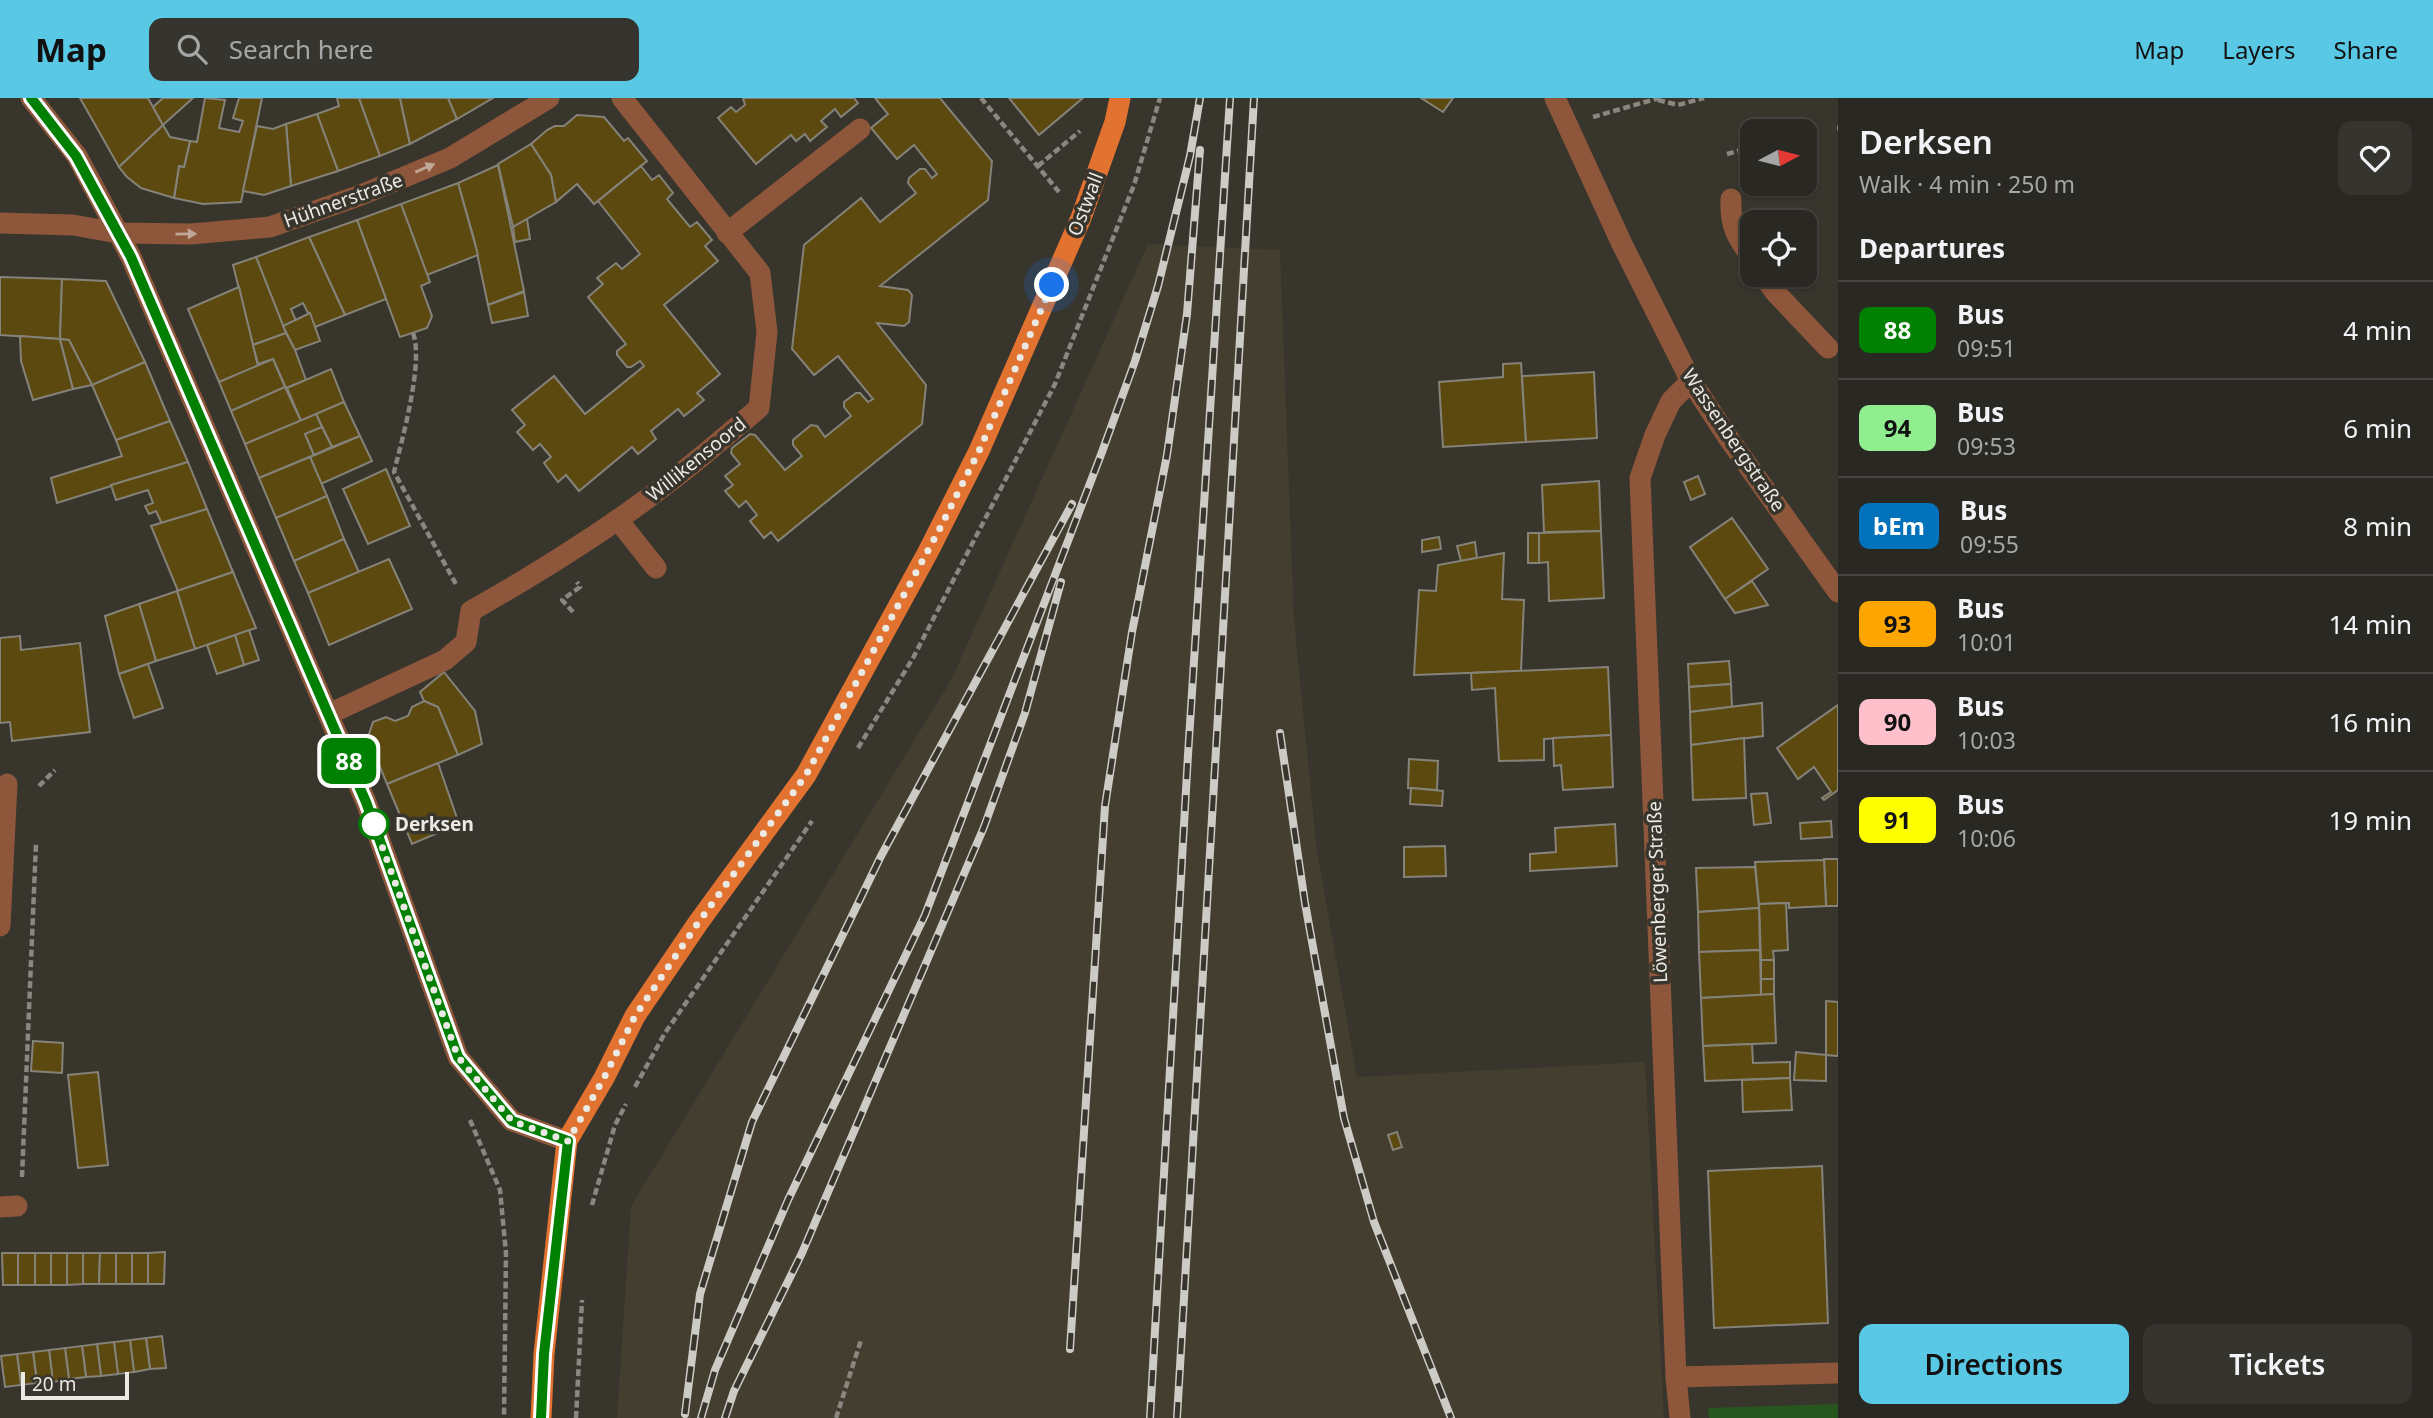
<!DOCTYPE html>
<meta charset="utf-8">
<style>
body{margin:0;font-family:"Noto Sans",sans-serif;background:#36342f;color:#f1f3f6;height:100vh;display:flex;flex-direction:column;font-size:26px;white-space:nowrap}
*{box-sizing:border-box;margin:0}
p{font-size:23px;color:#a5a6a5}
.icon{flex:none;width:38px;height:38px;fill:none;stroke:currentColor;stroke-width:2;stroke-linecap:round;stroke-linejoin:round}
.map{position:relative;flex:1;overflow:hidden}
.drawer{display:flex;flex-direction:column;background:#2a2822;width:595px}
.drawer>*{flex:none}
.badge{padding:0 14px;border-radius:10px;font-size:24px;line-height:46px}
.needle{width:46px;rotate:83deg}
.buttons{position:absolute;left:1740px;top:21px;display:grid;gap:14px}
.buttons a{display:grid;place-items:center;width:77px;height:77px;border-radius:14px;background:#2a2822;box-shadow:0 2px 5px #0004,0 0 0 2px #464440;font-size:35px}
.scale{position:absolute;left:21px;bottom:18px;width:108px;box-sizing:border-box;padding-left:7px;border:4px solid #ebe9e4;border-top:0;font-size:19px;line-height:24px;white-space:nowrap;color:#ebe9e4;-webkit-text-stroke:5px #38352d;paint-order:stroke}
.you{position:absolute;width:35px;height:35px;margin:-18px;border:5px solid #fff;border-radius:50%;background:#1a73e8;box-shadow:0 0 0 10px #1a73e833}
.map>.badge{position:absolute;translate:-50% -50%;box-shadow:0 0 0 4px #fff}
h2{padding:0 21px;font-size:26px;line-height:63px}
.round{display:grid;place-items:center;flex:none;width:74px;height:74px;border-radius:14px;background:#36342f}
.headline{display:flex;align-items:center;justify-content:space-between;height:119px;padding:0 21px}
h1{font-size:33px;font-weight:600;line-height:52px}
.cta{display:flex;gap:14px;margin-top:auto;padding:14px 21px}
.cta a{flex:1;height:80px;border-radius:14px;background:#59c8e4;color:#111;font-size:28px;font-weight:600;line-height:80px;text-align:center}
.cta a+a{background:#36342f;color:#f1f3f6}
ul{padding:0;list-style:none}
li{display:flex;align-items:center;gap:21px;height:98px;padding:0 21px;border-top:2px solid #464440}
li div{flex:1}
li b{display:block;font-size:26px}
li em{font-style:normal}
li .badge{min-width:77px;font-weight:700;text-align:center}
header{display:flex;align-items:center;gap:42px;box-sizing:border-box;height:98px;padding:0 35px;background:#59c8e4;color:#111}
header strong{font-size:33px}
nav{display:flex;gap:38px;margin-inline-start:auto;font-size:24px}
.search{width:490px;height:63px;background:#36342f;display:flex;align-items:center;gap:18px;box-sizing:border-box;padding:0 24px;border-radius:14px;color:#a5a6a5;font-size:26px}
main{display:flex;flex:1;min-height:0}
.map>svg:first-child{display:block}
</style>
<header>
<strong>Map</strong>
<div class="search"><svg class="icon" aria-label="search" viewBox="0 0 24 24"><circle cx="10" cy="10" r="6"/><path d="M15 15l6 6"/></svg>Search here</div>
<nav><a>Map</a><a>Layers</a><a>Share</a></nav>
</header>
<main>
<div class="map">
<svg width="1838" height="1320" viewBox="0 0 1838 1320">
<rect width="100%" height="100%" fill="#38352d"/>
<path fill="#433e2f" d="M 1148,146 L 1280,152 L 1294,521 L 1317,753 L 1357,979 L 1645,964 L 1664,1320 L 617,1320 L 631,1108 L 951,582 Z"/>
<path fill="#27561f" d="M 1838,1306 L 1838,1320 L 1709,1320 L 1708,1310 Z"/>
<g fill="#5c490f" stroke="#858279" stroke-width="2">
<path d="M 80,0 L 148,0 L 163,27 L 119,69 Z"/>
<path d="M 163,0 L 193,0 L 163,27 L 153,9 Z"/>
<path d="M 205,0 L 225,2 L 219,30 L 239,34 L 243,23 L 233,20 L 239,0 L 262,0 L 241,104 L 203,106 L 174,100 L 179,68 L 184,69 L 190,43 L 197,44 Z"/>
<path d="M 337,0 L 359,0 L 380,58 L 338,73 L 317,16 L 339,8 Z"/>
<path d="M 359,0 L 400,0 L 410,46 L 380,58 Z"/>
<path d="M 400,0 L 448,0 L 457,21 L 410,46 Z"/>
<path d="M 448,0 L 493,0 L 457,21 Z"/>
<path d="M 743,0 L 854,0 L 858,5 L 841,19 L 835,11 L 821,23 L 827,29 L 810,43 L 805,36 L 796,43 L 791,37 L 756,66 L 718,20 L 731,9 L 736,14 L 745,7 Z"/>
<path d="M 875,0 L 940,0 L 992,63 L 988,102 L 880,188 L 908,192 L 912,197 L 909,224 L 904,228 L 877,225 L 926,287 L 922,326 L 778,443 L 771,434 L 764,440 L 750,423 L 757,417 L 746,403 L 739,409 L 725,393 L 733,387 L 725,378 L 740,366 L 731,355 L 732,350 L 750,336 L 755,337 L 785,372 L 802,358 L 793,347 L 793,342 L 811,327 L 817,328 L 825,339 L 851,318 L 844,309 L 844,304 L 856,295 L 860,295 L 868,304 L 873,301 L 838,258 L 814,277 L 792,251 L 804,147 L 861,100 L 880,124 L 916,95 L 908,85 L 909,80 L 920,71 L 925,71 L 932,80 L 937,76 L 914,47 L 897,61 L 871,30 L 888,16 Z"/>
<path d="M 1009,0 L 1083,0 L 1039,37 Z"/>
<path d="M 1421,0 L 1453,0 L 1443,14 Z"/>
<path d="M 317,16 L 338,73 L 291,88 L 286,26 Z"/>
<path d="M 577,17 L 604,19 L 624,43 L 628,40 L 647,63 L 594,106 L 577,86 L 556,104 L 551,77 L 531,46 L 547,32 L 555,28 L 564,28 Z"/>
<path d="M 286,26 L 291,88 L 264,97 L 243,93 L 257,28 L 273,31 Z"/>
<path d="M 163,27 L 170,39 L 190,43 L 184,69 L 179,68 L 174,100 L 141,90 L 127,79 L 119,69 Z"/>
<path d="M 531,46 L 551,77 L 556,104 L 513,129 L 498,66 Z"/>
<path d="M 498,67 L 524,193 L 488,207 L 474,141 L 458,85 Z"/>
<path d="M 641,68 L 652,82 L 659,77 L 673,95 L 667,101 L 690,129 L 697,124 L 712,142 L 705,148 L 718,163 L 664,207 L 720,276 L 697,295 L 704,302 L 684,318 L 678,311 L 651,333 L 656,341 L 638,356 L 632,349 L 579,393 L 566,377 L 558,384 L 544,365 L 551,359 L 540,346 L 533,352 L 517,334 L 525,327 L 512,312 L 554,278 L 585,316 L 644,268 L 640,263 L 631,269 L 627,269 L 617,257 L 617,253 L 626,246 L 588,199 L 603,186 L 597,180 L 616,165 L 622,171 L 640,156 L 598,103 Z"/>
<path d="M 458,85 L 478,157 L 427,177 L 401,106 Z"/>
<path d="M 401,106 L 430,184 L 421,188 L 432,218 L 427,230 L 400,239 L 357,122 Z"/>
<path d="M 527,121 L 530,141 L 515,144 L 513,129 Z"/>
<path d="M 357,122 L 386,201 L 345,217 L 309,139 Z"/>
<path d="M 309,139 L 345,217 L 315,229 L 303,205 L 291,211 L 296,223 L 283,228 L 256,159 Z"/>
<path d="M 256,159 L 286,235 L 253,247 L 233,167 Z"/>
<path d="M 0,179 L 62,181 L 60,241 L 0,237 Z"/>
<path d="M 62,181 L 106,183 L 145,264 L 92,287 L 69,242 L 60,241 Z"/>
<path d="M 239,189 L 258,268 L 219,284 L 188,211 Z"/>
<path d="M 524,194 L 528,218 L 492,225 L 488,207 Z"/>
<path d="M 310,215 L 320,243 L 295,252 L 283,228 Z"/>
<path d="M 286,235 L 295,252 L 306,282 L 286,290 L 273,261 L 258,266 L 253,247 Z"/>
<path d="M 20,238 L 60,241 L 73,291 L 33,302 L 21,263 Z"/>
<path d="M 60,241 L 69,242 L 92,287 L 73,291 Z"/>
<path d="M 273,261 L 285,289 L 231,313 L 219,284 Z"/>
<path d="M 145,264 L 170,323 L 116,342 L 92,287 Z"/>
<path d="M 1521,265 L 1526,344 L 1443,349 L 1439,284 L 1503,279 L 1503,266 Z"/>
<path d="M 331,271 L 344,304 L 301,323 L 287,290 Z"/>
<path d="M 1594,274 L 1597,340 L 1526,344 L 1522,278 Z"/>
<path d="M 285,289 L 301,323 L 245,346 L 231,313 Z"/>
<path d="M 344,304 L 360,338 L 332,349 L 316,316 Z"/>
<path d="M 316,316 L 322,329 L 305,336 L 314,357 L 259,380 L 245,346 Z"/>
<path d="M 170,323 L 188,364 L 57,405 L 51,380 L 122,358 L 116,342 Z"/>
<path d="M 322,329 L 332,349 L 314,357 L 305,336 Z"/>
<path d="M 360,338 L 372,363 L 321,386 L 310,359 Z"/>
<path d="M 310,359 L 327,398 L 276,420 L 259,380 Z"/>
<path d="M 188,364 L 207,411 L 162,426 L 156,413 L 149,416 L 145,408 L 153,405 L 148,392 L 116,402 L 111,387 Z"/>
<path d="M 386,371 L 410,428 L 368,446 L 343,391 Z"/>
<path d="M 1698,378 L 1705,396 L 1691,402 L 1684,384 Z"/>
<path d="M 1599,383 L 1601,433 L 1544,434 L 1542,387 Z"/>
<path d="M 327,398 L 344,441 L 294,463 L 276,420 Z"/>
<path d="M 207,411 L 233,474 L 178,493 L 151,428 Z"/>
<path d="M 1732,420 L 1768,471 L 1725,501 L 1690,449 Z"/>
<path d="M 1601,433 L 1604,500 L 1549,503 L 1548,464 L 1539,465 L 1539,435 Z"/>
<rect x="1528" y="435" width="11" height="30"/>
<path d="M 1439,439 L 1441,451 L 1422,454 L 1422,442 Z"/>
<path d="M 344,441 L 359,474 L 308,495 L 294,463 Z"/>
<path d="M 1475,444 L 1477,460 L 1461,463 L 1457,448 Z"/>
<path d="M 1504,455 L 1502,501 L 1524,502 L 1521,573 L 1414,577 L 1419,492 L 1436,493 L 1438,467 Z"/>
<path d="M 389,461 L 412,511 L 329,547 L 308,495 Z"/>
<path d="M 233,474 L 256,530 L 195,551 L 177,493 Z"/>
<path d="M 1752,483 L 1768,507 L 1735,515 L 1725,501 Z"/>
<path d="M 177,493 L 195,551 L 156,563 L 139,506 Z"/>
<path d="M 139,506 L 156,563 L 119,576 L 105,518 Z"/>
<path d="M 249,532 L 259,562 L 244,567 L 235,537 Z"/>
<path d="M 235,537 L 244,567 L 217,576 L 207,547 Z"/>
<path d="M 20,538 L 21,552 L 80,545 L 90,634 L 12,643 L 10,624 L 0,625 L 0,540 Z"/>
<path d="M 1729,563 L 1731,586 L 1689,589 L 1688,566 Z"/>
<path d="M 148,566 L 163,610 L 134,620 L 119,576 Z"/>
<path d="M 1608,569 L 1611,637 L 1544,641 L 1544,662 L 1499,663 L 1495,590 L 1472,592 L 1471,575 Z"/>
<path d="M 444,574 L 475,613 L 482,646 L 458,657 L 438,609 L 424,603 L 420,594 Z"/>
<path d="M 1731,586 L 1732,609 L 1690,614 L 1689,589 Z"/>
<path d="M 424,603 L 438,609 L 458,657 L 387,686 L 368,639 L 373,624 L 386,619 L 395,623 L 408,618 L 412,609 Z"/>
<path d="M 1762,605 L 1763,638 L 1691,647 L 1690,614 Z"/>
<path d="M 1838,607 L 1838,692 L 1824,702 L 1822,700 L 1831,694 L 1814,669 L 1798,681 L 1777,650 Z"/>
<path d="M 1611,637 L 1613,689 L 1563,692 L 1561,667 L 1554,668 L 1553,640 Z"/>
<path d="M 1744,640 L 1746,700 L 1693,702 L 1691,647 Z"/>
<path d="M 1409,661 L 1438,663 L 1437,692 L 1408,690 Z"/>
<path d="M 438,665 L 459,726 L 412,746 L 387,686 Z"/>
<path d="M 1411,690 L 1443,693 L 1442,708 L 1410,706 Z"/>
<path d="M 1767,695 L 1771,725 L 1754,727 L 1751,696 Z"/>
<path d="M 1831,723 L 1832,739 L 1801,741 L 1800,725 Z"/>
<path d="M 1615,726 L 1617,768 L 1530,773 L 1530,756 L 1556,754 L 1555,730 Z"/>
<path d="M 1445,748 L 1446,778 L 1404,779 L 1404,749 Z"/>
<path d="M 1824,761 L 1838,761 L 1838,808 L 1826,808 Z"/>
<path d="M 1824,762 L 1826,808 L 1789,810 L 1789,805 L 1759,806 L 1755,764 Z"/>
<path d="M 1755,769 L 1759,810 L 1698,814 L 1696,770 Z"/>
<path d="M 1786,805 L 1788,852 L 1773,853 L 1774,862 L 1761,862 L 1759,806 Z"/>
<path d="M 1759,810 L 1760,852 L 1699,854 L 1698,814 Z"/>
<path d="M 1760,852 L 1761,897 L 1701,900 L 1699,854 Z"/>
<rect x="1761" y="862" width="13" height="19"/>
<path d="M 1761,881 L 1774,881 L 1774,896 L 1761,897 Z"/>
<path d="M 1774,896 L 1776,945 L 1703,948 L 1701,900 Z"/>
<path d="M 1826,903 L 1838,904 L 1838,958 L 1826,957 Z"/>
<path d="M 33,943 L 63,945 L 62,975 L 31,973 Z"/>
<path d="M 1752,946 L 1753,965 L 1790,964 L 1790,980 L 1705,983 L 1703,948 Z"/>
<path d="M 1796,954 L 1826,957 L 1826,983 L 1794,982 Z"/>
<path d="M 98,974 L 108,1067 L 78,1070 L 68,977 Z"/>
<path d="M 1790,980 L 1792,1012 L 1743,1014 L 1742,982 Z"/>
<path d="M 1397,1034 L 1402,1049 L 1393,1052 L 1388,1037 Z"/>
<path d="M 1822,1068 L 1828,1225 L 1714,1230 L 1708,1073 Z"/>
<path d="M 165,1154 L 164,1186 L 148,1186 L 148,1155 Z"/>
<path d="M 2,1155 L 18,1155 L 18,1187 L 3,1187 Z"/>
<rect x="18" y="1155" width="17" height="32"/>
<rect x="35" y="1155" width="16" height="32"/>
<rect x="51" y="1155" width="16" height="32"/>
<path d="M 67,1155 L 83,1155 L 83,1186 L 67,1187 Z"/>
<path d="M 83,1155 L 100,1155 L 99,1186 L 83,1186 Z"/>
<path d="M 100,1155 L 116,1155 L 116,1186 L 99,1186 Z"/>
<rect x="116" y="1155" width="16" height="31"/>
<rect x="132" y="1155" width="16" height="31"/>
<path d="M 162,1238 L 166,1270 L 150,1271 L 146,1240 Z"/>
<path d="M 146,1240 L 150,1271 L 134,1274 L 130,1242 Z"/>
<path d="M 130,1242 L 134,1274 L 118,1276 L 114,1244 Z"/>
<path d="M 114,1244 L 118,1276 L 101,1278 L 97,1246 Z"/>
<path d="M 97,1246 L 101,1278 L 86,1279 L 82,1248 Z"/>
<path d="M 82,1248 L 86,1279 L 69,1281 L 65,1250 Z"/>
<path d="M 65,1250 L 69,1281 L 53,1284 L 49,1252 Z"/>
<path d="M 49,1252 L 53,1284 L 37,1285 L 33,1254 Z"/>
<path d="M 33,1254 L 37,1285 L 21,1287 L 17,1256 Z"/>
<path d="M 17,1256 L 21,1287 L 5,1289 L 1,1258 Z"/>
</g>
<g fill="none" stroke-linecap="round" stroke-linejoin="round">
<g stroke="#8a8781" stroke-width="4.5" stroke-dasharray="7 3.5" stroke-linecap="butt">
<path d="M 981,0 L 1059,94"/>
<path d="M 1658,2 L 1678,7 L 1704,0"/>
<path d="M 1593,19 L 1659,0"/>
<path d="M 1837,30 L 1838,30"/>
<path d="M 1727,56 L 1752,49"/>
<path d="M 1038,68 L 1080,33"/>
<path d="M 413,235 C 424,264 402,342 394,374 L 457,488"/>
<path d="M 573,514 L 562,502 L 580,489 L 577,484"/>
<path d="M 858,650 L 913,560 L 1055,286 L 1134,87 L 1160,0"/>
<path d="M 39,688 L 55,672"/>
<path d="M 635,989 L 665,935 L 812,723"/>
<path d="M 470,1022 L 500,1092 L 506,1155 L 504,1320"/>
<path d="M 22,1079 L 36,745"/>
<path d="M 592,1107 L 615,1027 L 626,1006"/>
<path d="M 576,1320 L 582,1202"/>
<path d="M 836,1320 L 861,1242"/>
</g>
<g stroke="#8e563a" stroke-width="21">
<path d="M 31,0 L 77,58 L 131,159 L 366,704 L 458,959 L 512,1023 L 567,1043"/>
<path d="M 1555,0 L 1622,146 L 1691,283 L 1729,341 L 1838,494"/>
<path d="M 1731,101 C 1730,128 1736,138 1752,160"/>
<path d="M 0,125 L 73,127 L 118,135 L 191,136 L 270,129 L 361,97 L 450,60 L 549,0"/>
<path d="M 727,135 L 860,31"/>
<path d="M 1763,177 L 1775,194 L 1828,250"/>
<path d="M 618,422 L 656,470"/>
<path d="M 329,616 L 445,562 L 466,544 L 471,513 C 538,475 606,433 668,385 C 699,362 729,335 759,310 L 767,234 L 760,175 L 622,0"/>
<path d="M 0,828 L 7,686"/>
<path d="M 0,1109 L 17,1108"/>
<path d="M 1676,1279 L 1838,1275"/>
<path d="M 1680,1320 L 1676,1279 L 1640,380 L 1655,337 L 1671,303 L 1691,283"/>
</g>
<path stroke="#e2722f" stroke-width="21" d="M 541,1320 L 544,1256 L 567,1043 L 604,980 L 635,918 L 698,825 L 806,677 L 928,454 L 979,353 L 1081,120 L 1115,24 L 1120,0"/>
<g stroke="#cdcbc5" stroke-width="8">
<g id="rail">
<path d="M 1280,635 L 1305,805 L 1344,1020 L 1374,1124 L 1451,1320"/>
<path d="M 1070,1251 L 1105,708 L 1132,534 L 1167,357 L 1187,216 L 1200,52"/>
<path d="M 685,1316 L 700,1196 L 752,1024 L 881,758 L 1072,406"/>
<path d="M 701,1320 L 715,1272 L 788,1102 L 925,817 L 1102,354 L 1135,263 L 1158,188 L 1190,58 L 1200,0"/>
<path d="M 725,1320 L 734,1293 L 802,1155 L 984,729 L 1025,615 L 1061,484"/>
<path d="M 1150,1320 L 1188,657 L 1230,0"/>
<path d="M 1177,1320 L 1254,0"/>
</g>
</g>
<use href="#rail" stroke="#38352d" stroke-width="5" stroke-dasharray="16" stroke-linecap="butt"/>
</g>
<defs><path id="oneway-solid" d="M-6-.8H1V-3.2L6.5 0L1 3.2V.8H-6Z" transform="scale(1.75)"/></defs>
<g fill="#c1a798">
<use href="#oneway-solid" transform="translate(425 70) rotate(-23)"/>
<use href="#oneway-solid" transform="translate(186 136) rotate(-1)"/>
</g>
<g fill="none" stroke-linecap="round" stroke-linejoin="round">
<g stroke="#fff" stroke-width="16">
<path id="line" d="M 31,0 L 76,58 L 131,159 L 366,704 L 458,959 L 512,1023 L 568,1043 L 544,1256 L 541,1320"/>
</g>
<use href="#line" stroke="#008000" stroke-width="10"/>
<path stroke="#ebe9e4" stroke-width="7" stroke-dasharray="0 12.6" d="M 374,726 L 458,959 L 512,1023 L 568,1043 L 604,980 L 635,918 L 698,825 L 806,677 L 938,434 L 979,353 L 1052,187"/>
</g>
<circle fill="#fff" stroke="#008000" stroke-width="3.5" cx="374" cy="726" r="14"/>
<g text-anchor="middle" stroke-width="7" stroke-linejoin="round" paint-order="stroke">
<g font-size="19" fill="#ebe9e4" stroke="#38352d">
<text transform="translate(343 102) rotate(-20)" y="7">Hühnerstraße</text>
<text transform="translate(1085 106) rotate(-69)" y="7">Ostwall</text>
<text transform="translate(1734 342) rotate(56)" y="7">Wassenbergstraße</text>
<text transform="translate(696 361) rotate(-39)" y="7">Willikensoord</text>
<text transform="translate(1657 794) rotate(-92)" y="7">Löwenberger Straße</text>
</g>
<g font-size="19" font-weight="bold" fill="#ebe9e4" stroke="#38352d" text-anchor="start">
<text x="395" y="733">Derksen</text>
</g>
</g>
</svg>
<div class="buttons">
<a><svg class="needle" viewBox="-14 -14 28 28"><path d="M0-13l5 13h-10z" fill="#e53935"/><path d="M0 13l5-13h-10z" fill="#a5a6a5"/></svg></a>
<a><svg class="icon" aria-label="locate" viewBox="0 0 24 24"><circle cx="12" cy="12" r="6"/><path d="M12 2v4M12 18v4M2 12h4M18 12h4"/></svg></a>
</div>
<div class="scale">20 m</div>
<div class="you" style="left:1052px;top:187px"></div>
<b class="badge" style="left:349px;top:663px;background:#008000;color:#fff">88</b>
</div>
<section class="drawer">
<div class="headline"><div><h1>Derksen</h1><p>Walk · 4 min · 250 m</p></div><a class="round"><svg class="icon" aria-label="heart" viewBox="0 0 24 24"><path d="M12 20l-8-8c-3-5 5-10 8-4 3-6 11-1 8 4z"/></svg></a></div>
<h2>Departures</h2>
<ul>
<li><span class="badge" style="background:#008000;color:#fff">88</span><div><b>Bus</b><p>09:51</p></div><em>4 min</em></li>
<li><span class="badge" style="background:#90ee90;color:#111">94</span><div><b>Bus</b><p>09:53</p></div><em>6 min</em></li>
<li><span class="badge" style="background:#0072bc;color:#fff">bEm</span><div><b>Bus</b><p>09:55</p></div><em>8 min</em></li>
<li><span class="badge" style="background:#ffa500;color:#111">93</span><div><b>Bus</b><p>10:01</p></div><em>14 min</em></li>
<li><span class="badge" style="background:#ffc0cb;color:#111">90</span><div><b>Bus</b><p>10:03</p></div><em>16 min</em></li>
<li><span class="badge" style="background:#ff0;color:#111">91</span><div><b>Bus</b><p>10:06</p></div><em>19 min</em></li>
</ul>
<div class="cta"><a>Directions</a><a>Tickets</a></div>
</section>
</main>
